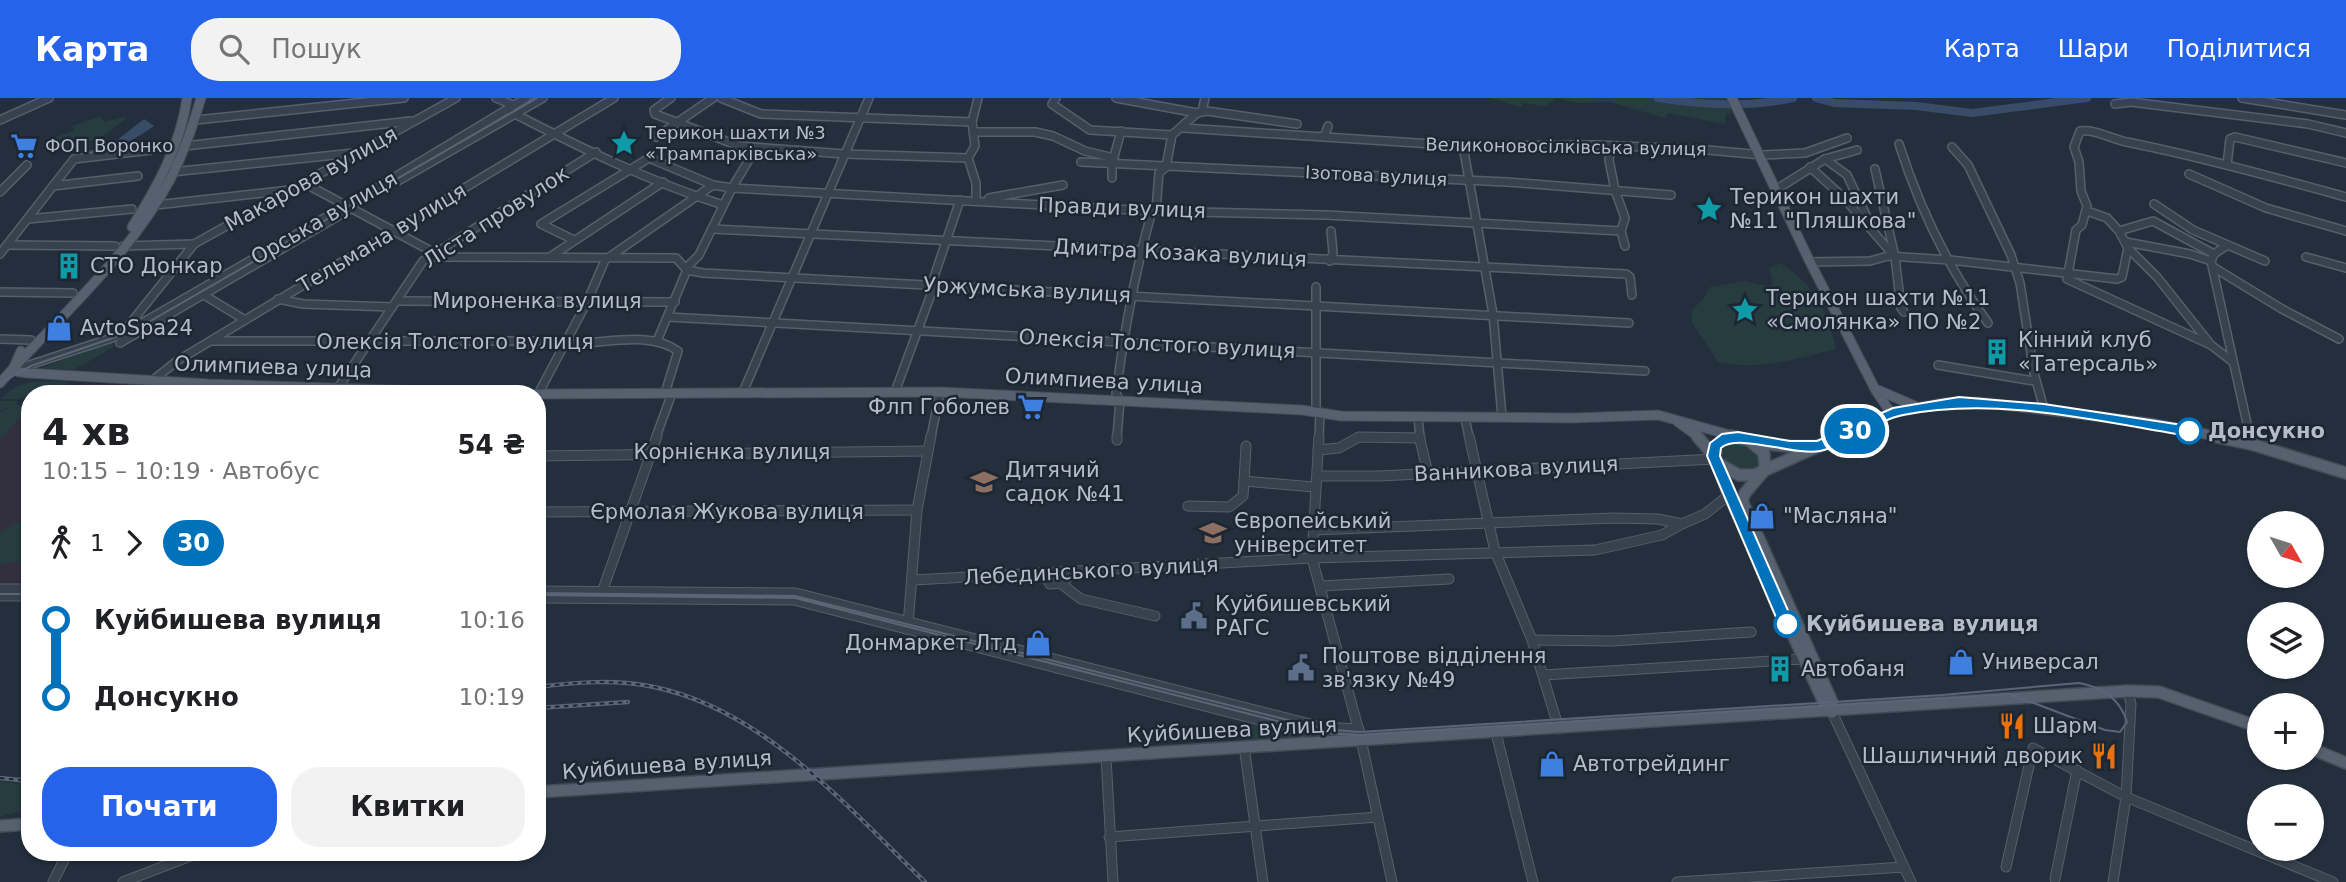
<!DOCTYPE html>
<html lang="uk">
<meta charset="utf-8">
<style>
body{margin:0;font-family:"DejaVu Sans",sans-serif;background:#f2f2f2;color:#202124;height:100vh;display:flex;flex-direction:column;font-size:26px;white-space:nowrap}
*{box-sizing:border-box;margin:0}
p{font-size:23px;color:#757577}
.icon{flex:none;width:38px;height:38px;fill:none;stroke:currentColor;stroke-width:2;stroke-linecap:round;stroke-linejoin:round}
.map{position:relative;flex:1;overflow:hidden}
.details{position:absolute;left:21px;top:287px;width:525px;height:476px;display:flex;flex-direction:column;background:#fff;border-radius:28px;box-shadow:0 2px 5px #0004}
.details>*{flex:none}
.badge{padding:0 14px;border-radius:23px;font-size:24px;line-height:46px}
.needle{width:46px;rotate:129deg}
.fabs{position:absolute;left:2247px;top:413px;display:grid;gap:14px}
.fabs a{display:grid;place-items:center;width:77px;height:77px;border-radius:50%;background:#fff;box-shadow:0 2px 5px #0004;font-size:35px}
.map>.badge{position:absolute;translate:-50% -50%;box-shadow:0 0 0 4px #fff}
.legs{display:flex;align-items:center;gap:10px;height:77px;padding:0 21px;font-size:23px}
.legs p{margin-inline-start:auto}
.headline{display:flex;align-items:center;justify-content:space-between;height:119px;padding:0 21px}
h1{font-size:38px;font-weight:800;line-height:52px}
.action{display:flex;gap:14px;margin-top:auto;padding:14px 21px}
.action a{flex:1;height:80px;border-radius:28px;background:#2563eb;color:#fff;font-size:28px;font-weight:800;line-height:80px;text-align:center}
.action a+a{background:#f2f2f2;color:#202124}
ul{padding:0 21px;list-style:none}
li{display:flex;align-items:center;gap:24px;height:77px;font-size:26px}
li i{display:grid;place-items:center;width:10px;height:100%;margin:0 9px;background:currentColor}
li i::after{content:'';width:18px;height:18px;margin:-9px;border:5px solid;border-radius:50%;background:#fff}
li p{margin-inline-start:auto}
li:first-child i{background:linear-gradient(#0000 50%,currentColor 0)}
li:last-child i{background:linear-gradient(currentColor 50%,#0000 0)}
header{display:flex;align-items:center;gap:42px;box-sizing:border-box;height:98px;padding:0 35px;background:#2563eb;color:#fff}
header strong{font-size:33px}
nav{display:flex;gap:38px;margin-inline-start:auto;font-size:24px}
.search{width:490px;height:63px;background:#f2f2f2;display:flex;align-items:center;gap:18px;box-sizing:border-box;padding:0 24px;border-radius:28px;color:#757577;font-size:26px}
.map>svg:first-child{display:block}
</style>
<header>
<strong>Карта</strong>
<div class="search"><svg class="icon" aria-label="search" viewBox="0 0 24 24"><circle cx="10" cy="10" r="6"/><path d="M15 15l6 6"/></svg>Пошук</div>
<nav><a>Карта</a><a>Шари</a><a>Поділитися</a></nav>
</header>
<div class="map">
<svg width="2346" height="784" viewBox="0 0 2346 784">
<rect width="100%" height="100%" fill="#242f3e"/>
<g fill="#32303f">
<path d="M 84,285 L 205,291 L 201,296 L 75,296 Z"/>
<path d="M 30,311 L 30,487 L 0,486 L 0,312 Z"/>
</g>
<g fill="#263c3f">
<path d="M 1489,0 L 1725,0 L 1733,16 L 1726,15 L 1725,26 L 1668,15 L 1665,20 L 1610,4 L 1577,5 L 1557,0 L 1545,8 L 1524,5 L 1521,9 Z"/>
<path d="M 100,18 L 104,24 L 128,18 C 105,40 89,47 56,46 L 56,39 L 74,33 L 72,28 Z"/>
<path d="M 1780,165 C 1813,185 1829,214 1836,251 C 1796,261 1759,273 1718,264 L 1692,225 L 1692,212 L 1704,200 L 1710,189 L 1745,183 L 1766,188 L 1773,186 L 1769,170 Z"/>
<path d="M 111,244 L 114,249 L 73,272 L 42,270 Z"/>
<path d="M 69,284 L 62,290 L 40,290 L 19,301 L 1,301 C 20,279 43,284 69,284 Z"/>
<path d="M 0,303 L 18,303 L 16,306 L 30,310 L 30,314 L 22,317 L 0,342 L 0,315 L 10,309 L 0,312 Z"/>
<path d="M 1730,345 C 1744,344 1759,351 1759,365 L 1757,369 L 1740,372 L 1723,363 L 1720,354 Z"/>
<path d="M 30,418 L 30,459 L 28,462 L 0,466 L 0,434 Z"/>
<path d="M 1256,627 L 1295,636 L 1296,639 L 1294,643 L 1244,645 L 1245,630 Z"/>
<path d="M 0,683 L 27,687 L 30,691 L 30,710 L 0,719 Z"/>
</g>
<path fill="#394c67" d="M 144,21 L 154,28 C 129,45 103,61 72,58 L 112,46 Z"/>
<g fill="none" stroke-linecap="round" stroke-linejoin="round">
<g stroke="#394c67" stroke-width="8">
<path d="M 1658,0 C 1704,7 1748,10 1793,0"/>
<path d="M 1816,0 L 1834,5 L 1916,8 L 1972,15 L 2087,0"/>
</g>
<g stroke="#565f6c" stroke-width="10">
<g id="minor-far1">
<path d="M 496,0 L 513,7"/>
<path d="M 671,0 L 654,12 L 655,16 L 739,48 L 845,56 L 968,60"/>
<path d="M 721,0 L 761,16 L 972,24"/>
<path d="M 1056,0 L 1052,6 L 1090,32 L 1172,37"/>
<path d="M 1116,0 L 1197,15 L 1207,13 L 1297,26"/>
<path d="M 2242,0 L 2346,17"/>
<path d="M 2115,6 L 2131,4 L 2308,26 L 2346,35"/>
<path d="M 1202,13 L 1205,0"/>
<path d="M 511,14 C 579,49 650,84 723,107"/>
<path d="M 0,22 L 49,0"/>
<path d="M 196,22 L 404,0"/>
<path d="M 1183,30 L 1464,48 L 1596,47 L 1697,51 L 1762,57 L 1805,55 L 1847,40"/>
<path d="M 974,34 L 1035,34 L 1053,38 L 1085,53 L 1114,60"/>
<path d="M 656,39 L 713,0"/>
<path d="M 1324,39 L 1328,28"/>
<path d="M 1899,46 C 1919,109 1949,171 1988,225"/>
<path d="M 185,48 L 411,23"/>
<path d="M 1463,48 L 1493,216 L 1502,319"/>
<path d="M 1611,49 L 1609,62 L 1615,92 L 1625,120 L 1621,133 L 1625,148"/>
<path d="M 1952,49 L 1968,67 L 2011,157 L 2020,185 L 2034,275 L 2044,311"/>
<path d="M 1825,61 L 1847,77 L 1873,132"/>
<path d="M 1081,64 L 1507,84 L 1671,97"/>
<path d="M 2227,67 L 2230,41 L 2235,39 L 2346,65"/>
<path d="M 1810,69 L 1844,100 L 1895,159"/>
<path d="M 1875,71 L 1895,159 L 1901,210 L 1904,214"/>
<path d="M 172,74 L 354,55"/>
<path d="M 2189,76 L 2266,110 L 2346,133"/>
<path d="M 1112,80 L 1112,66 L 1121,33"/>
<path d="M 398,83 L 543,0"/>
<path d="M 304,85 L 429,152 L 431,159 L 676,160 L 687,172 L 703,175 L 1629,225"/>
<path d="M 53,88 L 138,78"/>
<path d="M 1777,91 L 1825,61 L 1857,52"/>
<path d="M 0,94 L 27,67"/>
<path d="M 989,100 L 1063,87"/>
<path d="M 976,102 L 976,85 L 968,60 L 975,48 L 972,24 L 978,0"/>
<path d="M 2154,106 L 2193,132 L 2265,163"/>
<path d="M 156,107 L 289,92"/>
<path d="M 1156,112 L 1159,75 L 1166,69 L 1172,37 L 1197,15"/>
<path d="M 2087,113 L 2107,120 L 2119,133 L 2128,150 L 2157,179 L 2211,247"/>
<path d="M 28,121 L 132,111"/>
<path d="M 712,131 L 1626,176 L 1630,179 L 1632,197"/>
<path d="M 2119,133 L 2153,123 L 2214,156"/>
<path d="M 574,142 L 541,126 L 649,60 L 713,87 L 732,90 L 1152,113 L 1326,117 L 1621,133"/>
<path d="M 2126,144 L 2190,156 L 2211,163"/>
<path d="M 8,147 L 115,148"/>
<path d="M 123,148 L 194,146"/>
<path d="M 2226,148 L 2214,156 L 2211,163 L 2250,339"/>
<path d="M 0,156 L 74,61 L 151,52"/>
<path d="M 550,159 L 663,84"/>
<path d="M 2306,159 L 2346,170"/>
<path d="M 1330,163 L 1333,155 L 1331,133"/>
<path d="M 1810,164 L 1870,163 L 1888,158 L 1950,162 L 2117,181 L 2122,179 L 2128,150"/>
<path d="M 2213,169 L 2282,211 L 2339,241"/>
<path d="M 1316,189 L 1316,314"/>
<path d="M 0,194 L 73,195"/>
<path d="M 204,197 L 245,222"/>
<path d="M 278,201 L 303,206 L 392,209"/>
<path d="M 398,203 L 675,204"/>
<path d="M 668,219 L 1645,273"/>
<path d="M 125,232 L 194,146 L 456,0"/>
<path d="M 0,241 L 31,242"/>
<path d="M 213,243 L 548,243 C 589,253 642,228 678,253 L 665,295"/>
<path d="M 657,243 L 689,167 L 699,157 L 732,90 L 756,50"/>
<path d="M 120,245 L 354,109"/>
<path d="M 2233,264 L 2211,247 L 2067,181 L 2076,132 L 2082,127 L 2087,108 L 2081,93 L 2079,64 L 2074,49 L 2080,33 C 2096,31 2111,41 2127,44 C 2201,59 2273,79 2346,99"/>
<path d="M 1938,267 L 2034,283"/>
<path d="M 11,273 L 121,237 L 380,88 L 526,0"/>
<path d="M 152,283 L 177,263 L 614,0"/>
<path d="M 743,294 L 869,0"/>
<path d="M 895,294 L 934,188 L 933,182 L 960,102"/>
<path d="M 334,296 L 423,163 L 596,54"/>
<path d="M 537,298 L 587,204 L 605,162 L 713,87"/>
<path d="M 1418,319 L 1420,339"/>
<path d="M 1465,320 L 1469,339"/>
<path d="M 656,339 L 672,295"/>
<path d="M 931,339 L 940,294"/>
<path d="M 1117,339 L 1120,302 L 1116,296 C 1124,234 1135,173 1152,113"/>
<path d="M 1319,339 L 1320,314"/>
<path d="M 1358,339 L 1389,339"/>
</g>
</g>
<g stroke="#565f6c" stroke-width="11">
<g id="minor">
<path d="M 1319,338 L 1312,460 L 1360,637 L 1392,784"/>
<path d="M 1419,338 L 1428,375"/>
<path d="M 1469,338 L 1495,453 L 1532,542 L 1559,631"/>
<path d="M 2249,338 L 2251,346"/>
<path d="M 1117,342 L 1117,338"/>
<path d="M 1318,352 L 1339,350 L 1359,339 L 1420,340"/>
<path d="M 537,358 L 927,353"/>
<path d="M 1317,378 L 1380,378 L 1715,361"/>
<path d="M 1244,383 L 1246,348"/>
<path d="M 1188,408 L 1229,409 L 1243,398 L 1244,383 L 1314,389"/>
<path d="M 537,414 L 917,412"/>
<path d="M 1313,432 L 1614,420 L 1658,421 L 1682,426 L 1705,416 L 1729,397"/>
<path d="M 1069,474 L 1066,482 L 1060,485 L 1081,501 L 1155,518"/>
<path d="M 1043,475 L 1050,486 L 1060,485"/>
<path d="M 913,482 L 1312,460 L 1595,452 L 1662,437 L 1682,426"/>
<path d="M 1320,488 L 1449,481"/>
<path d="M 0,491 L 30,491"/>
<path d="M 537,493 L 796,495 L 1050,560 L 1056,570"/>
<path d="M 601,497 L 657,338"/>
<path d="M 0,498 L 30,498"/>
<path d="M 537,500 L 794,502 L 1329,640"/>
<path d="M 908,527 L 917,412 L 931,338"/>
<path d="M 1532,542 L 1613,543 L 1751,534"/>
<path d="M 1050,560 L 1322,629 L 1359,631"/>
<path d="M 1543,577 L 1804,561"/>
<path d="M 2128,593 L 2131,606 L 2126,699 L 2333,784"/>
<path d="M 1832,614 L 1911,784"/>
<path d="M 1496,635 L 1533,784"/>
<path d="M 1244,648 L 1263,784"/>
<path d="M 1106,659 L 1113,784"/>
<path d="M 1109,739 L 1378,719"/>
<path d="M 2006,769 L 2033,650 L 2126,699 L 2113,784"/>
<path d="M 2055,781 L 2077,672"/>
<path d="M 53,784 L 68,754"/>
<path d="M 123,784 L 201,754"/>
<path d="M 1677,784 L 1904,769"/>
</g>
</g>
<g stroke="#414a57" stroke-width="11">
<g id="major-far1">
<path d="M 1732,0 L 1810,164 L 1876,293 L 1891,315"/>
<path d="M 132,129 C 157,90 181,46 187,0"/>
<path d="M 21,253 L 14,269 L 19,274 L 28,275 L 209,286 L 518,296"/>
<path d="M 0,285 C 58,220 130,158 171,80 C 184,54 193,28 201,0"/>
<path d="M 1878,292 L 1915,308"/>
<path d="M 537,296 L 940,294 L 1302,312 L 1341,318 L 1573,320 L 1658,317 L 1737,339"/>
<path d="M 1678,324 L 1699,339"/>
<path d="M 1837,339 L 1891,315 L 1944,305 L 1979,304 L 2151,325 L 2220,339"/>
</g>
</g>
<g stroke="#414a57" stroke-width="14">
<g id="major">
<path d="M 1697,338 L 1714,358 L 1729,397 L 1826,609 L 1832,614"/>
<path d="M 1731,338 C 1759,346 1789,350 1819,348"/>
<path d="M 2212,338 L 2251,346 L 2346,375"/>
<path d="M 1751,344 L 1764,355 L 1765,372"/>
<path d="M 1717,365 L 1739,377 L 1754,377 L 1841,338"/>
<path d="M 1763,374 L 1745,395 L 1742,403 L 1832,604 L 1832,614"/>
<path d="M 2312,651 L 2346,665"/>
<path d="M 537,694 L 2128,593 L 2159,594 L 2259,629"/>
<path d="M 0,728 L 30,726"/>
</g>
</g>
<use href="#minor-far1" stroke="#38414e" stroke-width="7"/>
<use href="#minor" stroke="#38414e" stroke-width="9"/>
<use href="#major-far1" stroke="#56606e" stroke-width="9"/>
<use href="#major" stroke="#56606e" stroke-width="11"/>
<g stroke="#5a6575" stroke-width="2">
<path d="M 0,285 L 31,268 L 133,233 L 537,0"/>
<path d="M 537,495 L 795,498 L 1324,631 L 1359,634 L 1942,597 L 2079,585 C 2102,589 2120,601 2127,624 L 2120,634 L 2105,632 L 2010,596 L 1360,637 L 1324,635 L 795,500 L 537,497"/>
<path d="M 0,496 L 30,496"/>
</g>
<g stroke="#5a6575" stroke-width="4.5">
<g id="rail">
<path d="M 537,589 C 576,584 616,581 654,589 C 765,612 848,710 925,784"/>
<path d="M 537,610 L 628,604"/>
<path d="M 0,680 L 30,683"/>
</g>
</g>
<use href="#rail" stroke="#1d2633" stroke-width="2" stroke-dasharray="4.5" stroke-linecap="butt"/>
</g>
<path fill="#0072bc" stroke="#fff" stroke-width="2" d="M 1959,299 L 2044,306 L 2189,328 L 2196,333 L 2189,338 C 2096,323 1996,298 1903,317 C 1874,323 1849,347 1820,353 C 1794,358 1738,335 1721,350 L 1720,358 L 1794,526 L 1792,531 L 1781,531 L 1707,358 L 1710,345 L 1722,336 L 1738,334 L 1790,343 L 1817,343 L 1893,310 Z"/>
<defs>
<g id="sight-bare" transform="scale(2.1)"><path d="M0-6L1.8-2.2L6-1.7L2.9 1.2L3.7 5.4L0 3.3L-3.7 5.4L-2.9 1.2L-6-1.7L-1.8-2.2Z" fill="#0f9aa8" stroke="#1d2633" stroke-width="2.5" paint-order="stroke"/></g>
<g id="supermarket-bare" transform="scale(2.1)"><path d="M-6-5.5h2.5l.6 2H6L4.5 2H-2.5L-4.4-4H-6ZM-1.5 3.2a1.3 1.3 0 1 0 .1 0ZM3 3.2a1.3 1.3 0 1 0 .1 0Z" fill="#3f7fe0" stroke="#1d2633" stroke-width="2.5" paint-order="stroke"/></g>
<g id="building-bare" transform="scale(2.1)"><path d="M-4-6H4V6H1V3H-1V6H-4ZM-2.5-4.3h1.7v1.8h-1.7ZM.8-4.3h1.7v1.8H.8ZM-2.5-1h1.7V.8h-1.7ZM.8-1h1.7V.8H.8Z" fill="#0f9aa8" stroke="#1d2633" stroke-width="2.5" paint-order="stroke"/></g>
<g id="shop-bare" transform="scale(2.1)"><path d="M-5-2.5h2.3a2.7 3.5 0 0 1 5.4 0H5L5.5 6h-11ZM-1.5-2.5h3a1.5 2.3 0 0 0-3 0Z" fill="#3f7fe0" stroke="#1d2633" stroke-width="2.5" paint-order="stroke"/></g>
<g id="school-bare" transform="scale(2.1)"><path d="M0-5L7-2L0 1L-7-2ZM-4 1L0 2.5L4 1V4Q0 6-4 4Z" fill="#8d6e63" stroke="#1d2633" stroke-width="2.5" paint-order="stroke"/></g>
<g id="university-bare" transform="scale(2.1)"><path d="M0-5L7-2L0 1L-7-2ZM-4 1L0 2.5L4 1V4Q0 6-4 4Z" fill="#8d6e63" stroke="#1d2633" stroke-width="2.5" paint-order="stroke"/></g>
<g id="civic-bare" transform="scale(2.1)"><path d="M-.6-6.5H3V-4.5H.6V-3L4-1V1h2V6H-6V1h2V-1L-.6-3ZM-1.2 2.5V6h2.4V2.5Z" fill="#5c6f8a" stroke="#1d2633" stroke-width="2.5" paint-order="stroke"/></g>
<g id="restaurant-bare" transform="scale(2.1)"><path d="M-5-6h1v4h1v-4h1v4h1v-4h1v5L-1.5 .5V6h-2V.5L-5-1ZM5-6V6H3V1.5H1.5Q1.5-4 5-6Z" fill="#e8710a" stroke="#1d2633" stroke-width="2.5" paint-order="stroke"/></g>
</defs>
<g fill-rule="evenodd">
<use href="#sight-bare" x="624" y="45"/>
<use href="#supermarket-bare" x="24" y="48"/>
<use href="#sight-bare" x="1709" y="111"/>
<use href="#building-bare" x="69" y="168"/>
<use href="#sight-bare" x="1745" y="212"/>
<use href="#shop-bare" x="59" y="230"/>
<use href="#building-bare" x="1997" y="254"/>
<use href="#supermarket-bare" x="1031" y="309"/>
<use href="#school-bare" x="984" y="384"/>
<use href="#shop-bare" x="1762" y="418"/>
<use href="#university-bare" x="1213" y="435"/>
<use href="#civic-bare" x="1194" y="518"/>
<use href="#shop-bare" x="1038" y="545"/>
<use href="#shop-bare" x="1961" y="564"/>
<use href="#civic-bare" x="1301" y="570"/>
<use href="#building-bare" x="1780" y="571"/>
<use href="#restaurant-bare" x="2012" y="628"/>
<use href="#restaurant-bare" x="2104" y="658"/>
<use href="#shop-bare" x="1552" y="666"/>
</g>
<g fill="#fff" stroke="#0072bc" stroke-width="3.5">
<circle cx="2189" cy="333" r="12"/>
<circle cx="1787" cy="526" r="12"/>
</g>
<g text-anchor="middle" stroke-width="5" stroke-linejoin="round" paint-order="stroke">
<g font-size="18" fill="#b4bcc9" stroke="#1d2633" text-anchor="start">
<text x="645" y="41">Терикон шахти №3<tspan x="645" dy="21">«Трампарківська»</tspan></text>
<text x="45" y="54">ФОП Воронко</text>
</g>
<g font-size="18" fill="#b4bcc9" stroke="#1d2633">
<text transform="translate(1566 49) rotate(1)" y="6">Великоновосілківська вулиця</text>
<text transform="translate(1376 78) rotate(3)" y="6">Ізотова вулиця</text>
</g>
<g font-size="21" fill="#b4bcc9" stroke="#1d2633">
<text transform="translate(311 81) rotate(-29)" y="7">Макарова вулиця</text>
<text transform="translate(1122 110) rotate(2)" y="7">Правди вулиця</text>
<text transform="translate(496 119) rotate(-33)" y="7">Ліста провулок</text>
<text transform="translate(324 120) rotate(-30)" y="7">Орська вулиця</text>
<text transform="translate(382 140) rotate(-31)" y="7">Тельмана вулиця</text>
<text transform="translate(1180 155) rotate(3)" y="7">Дмитра Козака вулиця</text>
<text transform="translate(1027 192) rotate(3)" y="7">Уржумська вулиця</text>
<text x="537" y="210">Мироненка вулиця</text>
<text x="455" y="251">Олексія Толстого вулиця</text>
<text transform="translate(1157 246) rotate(3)" y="7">Олексія Толстого вулиця</text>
<text transform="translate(273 269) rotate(2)" y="7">Олимпиева улица</text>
<text transform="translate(1104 283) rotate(3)" y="7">Олимпиева улица</text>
<text x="732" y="361">Корнієнка вулиця</text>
<text transform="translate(1516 371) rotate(-3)" y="7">Ванникова вулиця</text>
<text x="727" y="421">Єрмолая Жукова вулиця</text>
<text transform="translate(1091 473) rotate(-3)" y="7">Лебединського вулиця</text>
<text transform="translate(1232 632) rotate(-3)" y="7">Куйбишева вулиця</text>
<text transform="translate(667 667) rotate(-4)" y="7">Куйбишева вулиця</text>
</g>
<g font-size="21" fill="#b4bcc9" stroke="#1d2633" text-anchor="start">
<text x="1730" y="106">Терикон шахти<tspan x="1730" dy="24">№11 "Пляшкова"</tspan></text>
<text x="90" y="175">СТО Донкар</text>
<text x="1766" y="207">Терикон шахти №11<tspan x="1766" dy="24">«Смолянка» ПО №2</tspan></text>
<text x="80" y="237">AvtoSpa24</text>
<text x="2018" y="249">Кінний клуб<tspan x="2018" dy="24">«Татерсаль»</tspan></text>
<text x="1010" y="316" text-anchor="end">Флп Гоболев</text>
<text x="1005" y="379">Дитячий<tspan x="1005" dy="24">садок №41</tspan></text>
<text x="1783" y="425">"Масляна"</text>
<text x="1234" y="430">Європейський<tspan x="1234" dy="24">університет</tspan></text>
<text x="1215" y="513">Куйбишевський<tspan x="1215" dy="24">РАГС</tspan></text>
<text x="1017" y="552" text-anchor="end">Донмаркет Лтд</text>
<text x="1322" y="565">Поштове відділення<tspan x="1322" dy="24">зв'язку №49</tspan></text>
<text x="1982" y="571">Универсал</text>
<text x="1801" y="578">Автобаня</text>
<text x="2033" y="635">Шарм</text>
<text x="2083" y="665" text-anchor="end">Шашличний дворик</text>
<text x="1573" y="673">Автотрейдинг</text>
</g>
<g font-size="21" font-weight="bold" fill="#b4bcc9" stroke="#1d2633" text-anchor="start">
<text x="2208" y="340">Донсукно</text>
<text x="1806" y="533">Куйбишева вулиця</text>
</g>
</g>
</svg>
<div class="fabs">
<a><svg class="needle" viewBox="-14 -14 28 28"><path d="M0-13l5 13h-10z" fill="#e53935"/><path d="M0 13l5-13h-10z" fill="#757577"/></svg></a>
<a><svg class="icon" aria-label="layers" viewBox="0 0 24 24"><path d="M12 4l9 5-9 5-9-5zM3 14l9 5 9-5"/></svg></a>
<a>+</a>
<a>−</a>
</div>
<b class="badge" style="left:1855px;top:333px;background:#0072bc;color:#fff">30</b>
<section class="details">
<div class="headline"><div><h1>4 хв</h1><p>10:15 – 10:19 · Автобус</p></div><b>54 ₴</b></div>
<div class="legs"><svg class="icon" aria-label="walk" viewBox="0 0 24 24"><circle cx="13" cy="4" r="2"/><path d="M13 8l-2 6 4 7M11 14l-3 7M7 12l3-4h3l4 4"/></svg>1<svg class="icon" aria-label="forward" viewBox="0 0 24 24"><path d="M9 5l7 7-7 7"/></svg><b class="badge" style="background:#0072bc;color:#fff">30</b></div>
<ul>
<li><i style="color:#0072bc"></i><b>Куйбишева вулиця</b><p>10:16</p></li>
<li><i style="color:#0072bc"></i><b>Донсукно</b><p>10:19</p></li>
</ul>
<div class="action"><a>Почати</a><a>Квитки</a></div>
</section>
</div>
